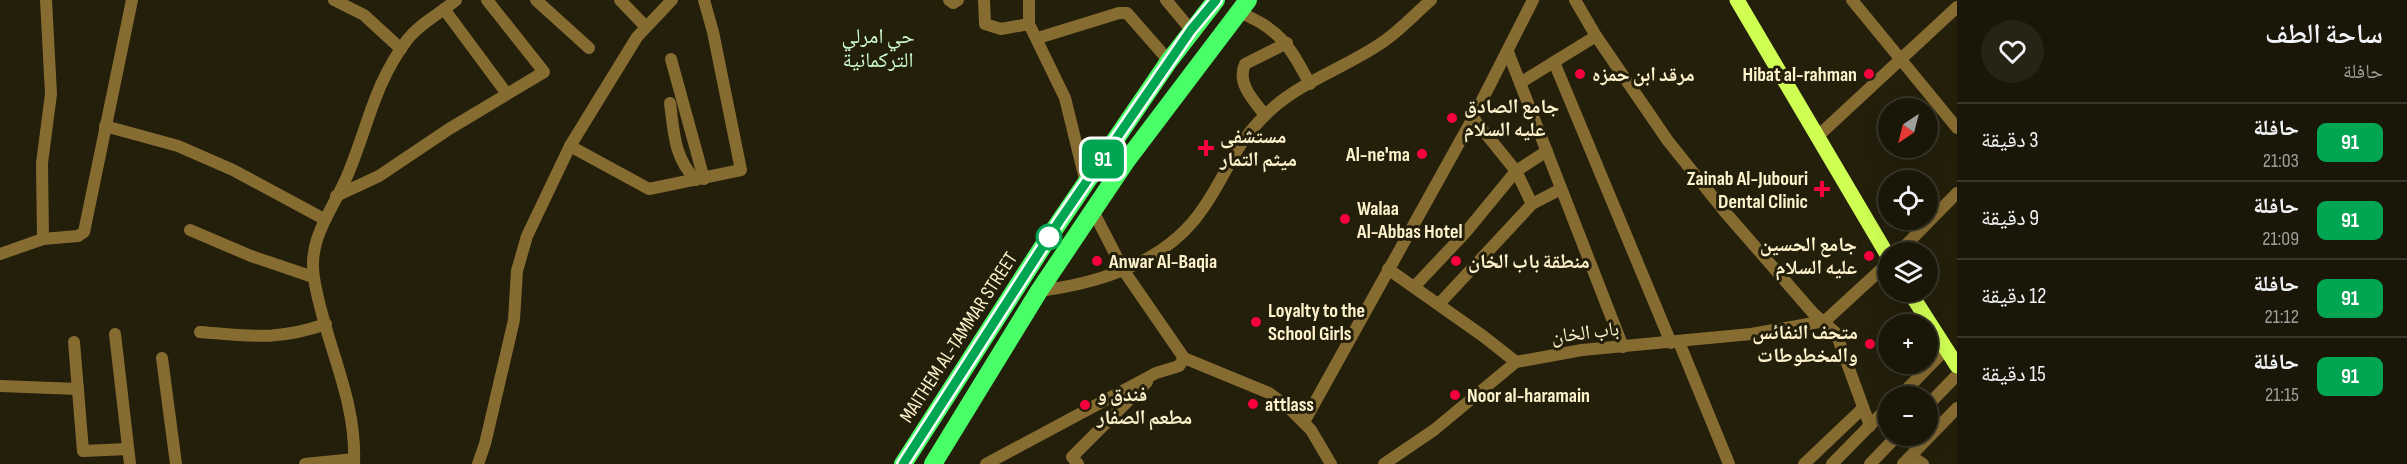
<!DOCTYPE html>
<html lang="ar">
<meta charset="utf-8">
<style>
body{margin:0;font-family:"Sofia Sans Condensed","Noto Naskh Arabic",sans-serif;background:#272416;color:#f1f3f6;direction:rtl;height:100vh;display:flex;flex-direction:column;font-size:22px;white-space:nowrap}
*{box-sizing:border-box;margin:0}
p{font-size:20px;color:#9f9f9c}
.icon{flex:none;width:33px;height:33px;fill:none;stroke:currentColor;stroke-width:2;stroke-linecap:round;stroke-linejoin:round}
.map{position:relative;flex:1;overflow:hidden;direction:ltr}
.side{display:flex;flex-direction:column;background:#1a1708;width:450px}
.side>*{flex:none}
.badge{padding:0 12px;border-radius:9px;font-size:21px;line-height:39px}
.needle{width:39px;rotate:215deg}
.fabs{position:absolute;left:1878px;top:98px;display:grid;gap:12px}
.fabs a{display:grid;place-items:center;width:60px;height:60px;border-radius:50%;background:#1a1708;box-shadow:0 6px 24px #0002,0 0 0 2px #383629;font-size:30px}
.map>.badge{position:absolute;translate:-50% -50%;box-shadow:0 0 0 3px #fff}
.round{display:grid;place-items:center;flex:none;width:63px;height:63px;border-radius:32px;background:#272416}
.overview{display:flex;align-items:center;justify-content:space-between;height:102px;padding:0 24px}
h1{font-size:28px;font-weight:600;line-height:45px}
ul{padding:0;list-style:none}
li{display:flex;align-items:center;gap:18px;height:78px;padding:0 24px;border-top:2px solid #383629}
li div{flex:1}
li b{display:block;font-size:22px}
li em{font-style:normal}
li .badge{min-width:66px;font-weight:700;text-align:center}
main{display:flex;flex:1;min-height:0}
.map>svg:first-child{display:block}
</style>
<main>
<section class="side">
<div class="overview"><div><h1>ساحة الطف</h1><p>حافلة</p></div><a class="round"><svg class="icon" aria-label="heart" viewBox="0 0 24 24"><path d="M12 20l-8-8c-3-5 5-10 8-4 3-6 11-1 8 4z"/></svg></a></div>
<ul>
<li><span class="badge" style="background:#00a651;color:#fff">91</span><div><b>حافلة</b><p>21:03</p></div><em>3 دقيقة</em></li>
<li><span class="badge" style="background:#00a651;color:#fff">91</span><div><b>حافلة</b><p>21:09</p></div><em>9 دقيقة</em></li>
<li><span class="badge" style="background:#00a651;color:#fff">91</span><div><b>حافلة</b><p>21:12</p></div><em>12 دقيقة</em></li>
<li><span class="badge" style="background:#00a651;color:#fff">91</span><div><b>حافلة</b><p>21:15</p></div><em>15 دقيقة</em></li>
</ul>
</section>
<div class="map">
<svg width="1957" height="464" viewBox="0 0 1957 464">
<rect width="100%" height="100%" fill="#231f0b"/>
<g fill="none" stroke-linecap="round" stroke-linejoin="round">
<g stroke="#876c32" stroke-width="12">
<path d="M 334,0 L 364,15 L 401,49"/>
<path d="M 536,0 L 589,48"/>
<path d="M 620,0 L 645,26"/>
<path d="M 949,0 L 953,3 L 958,0"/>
<path d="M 984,0 L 985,24 L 1001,29 L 1029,24"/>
<path d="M 1029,0 L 1029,24 L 1065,98 L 1086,183"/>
<path d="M 1166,0 L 1191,30"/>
<path d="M 1575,0 L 1596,36 L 1668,141 L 1725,212 L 1813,313 L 1836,333 L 1870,426"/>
<path d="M 1852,0 L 1957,128"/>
<path d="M 444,9 L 507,94"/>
<path d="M 1238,12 C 1280,28 1290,47 1310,84"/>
<path d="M 1038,38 L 1119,13 L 1127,13 L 1169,61"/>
<path d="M 1508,52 L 1623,347"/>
<path d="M 671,59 L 704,179"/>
<path d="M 1554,62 L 1671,343"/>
<path d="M 1520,83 L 1596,36"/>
<path d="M 670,103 C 674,133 674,158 696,180"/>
<path d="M 1265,115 C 1254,101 1236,83 1245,64 L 1287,43"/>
<path d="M 1473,118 L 1516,171 L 1532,204"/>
<path d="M 105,126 L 178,146 L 233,170 L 324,219"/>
<path d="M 1818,136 L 1957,7"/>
<path d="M 570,146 L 649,189 L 741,170 L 713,32 L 704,0"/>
<path d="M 336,196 L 379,176 L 449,129 L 544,72 L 487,0"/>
<path d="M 1093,211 L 1124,271 L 1184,358 L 1269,393 L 1287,406 L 1311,430 L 1331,464"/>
<path d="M 190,230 L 251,256 L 313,277"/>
<path d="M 43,239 L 42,163 L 51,94 L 46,0"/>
<path d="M 1899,252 L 1957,193"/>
<path d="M 0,254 L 43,239 L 78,236 L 84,232 L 132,0"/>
<path d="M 1388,269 L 1483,336 L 1516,362"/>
<path d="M 1414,287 L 1465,233 L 1516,171 L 1547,151"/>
<path d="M 1039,291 C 1101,283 1168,262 1204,207 C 1231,167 1235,141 1274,107 C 1306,79 1354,64 1387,39 C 1402,28 1416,13 1431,0"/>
<path d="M 1439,304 L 1532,204 L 1561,189"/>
<path d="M 200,332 C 250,336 277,341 326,324"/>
<path d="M 115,334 L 130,464"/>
<path d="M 74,342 L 83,451 L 128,449"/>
<path d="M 1679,342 L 1729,464"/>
<path d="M 162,358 L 176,464"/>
<path d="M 0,386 L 78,389"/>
<path d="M 1900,396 L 1945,350"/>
<path d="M 1928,405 L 1957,375"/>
<path d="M 1304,422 L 1473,118 L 1533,0"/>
<path d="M 1911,456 L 1923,464"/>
<path d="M 305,464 L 354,459"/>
<path d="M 354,464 C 357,397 324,342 314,278 C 307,235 336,207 350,169 C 369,122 375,83 407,40 C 420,23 440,14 456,0"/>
<path d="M 478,464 L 485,444 L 514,320 L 517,271 L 527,236 L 570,146 L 637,37 L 672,0"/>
<path d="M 986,464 L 1156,373 L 1179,366 L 1184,358"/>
<path d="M 1078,464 L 1072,457 L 1147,382"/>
<path d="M 1384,464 L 1434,430 L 1516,362 L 1582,350 L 1751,334 L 1825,321 L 1888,263"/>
<path d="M 1804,464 L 1863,408"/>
<path d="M 1832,464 L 1888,407"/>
<path d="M 1870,464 L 1898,435"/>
<path d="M 1903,464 L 1957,408"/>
</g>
<g stroke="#d0ff54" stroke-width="15">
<path d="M 1737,0 L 1888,256"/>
<path d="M 1909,291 L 1957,366"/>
</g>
<g stroke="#48ff67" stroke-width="18">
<path d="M 903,464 L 1047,240 L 1169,61 L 1216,0"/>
<path d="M 933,464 L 1039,291 L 1127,160 L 1248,0"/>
</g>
</g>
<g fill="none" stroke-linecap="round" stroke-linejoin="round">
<g stroke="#fff" stroke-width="14">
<path id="line" d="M 903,464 L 1060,220 L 1191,30 L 1216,0"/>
</g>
<use href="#line" stroke="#00a651" stroke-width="9"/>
</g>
<g fill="#f8003e" stroke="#231f0b" stroke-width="2">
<circle cx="1580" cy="74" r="6"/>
<circle cx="1869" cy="74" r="6"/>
<circle cx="1452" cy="118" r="6"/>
<path d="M1203 139h6v6h6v6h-6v6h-6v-6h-6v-6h6z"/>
<circle cx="1422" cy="154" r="6"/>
<path d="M1819 180h6v6h6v6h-6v6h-6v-6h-6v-6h6z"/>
<circle cx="1345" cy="219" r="6"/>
<circle cx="1869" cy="256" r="6"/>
<circle cx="1097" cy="261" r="6"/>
<circle cx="1456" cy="261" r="6"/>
<circle cx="1256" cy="322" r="6"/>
<circle cx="1870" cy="344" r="6"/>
<circle cx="1455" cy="395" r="6"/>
<circle cx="1253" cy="404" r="6"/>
<circle cx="1085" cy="405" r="6"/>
</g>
<circle fill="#fff" stroke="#00a651" stroke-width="3" cx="1049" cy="237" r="12"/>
<g text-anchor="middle" stroke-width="6" stroke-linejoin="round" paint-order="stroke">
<g font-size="20" font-weight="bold" fill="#fff3cd" stroke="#231f0b" text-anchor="start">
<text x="1592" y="81">مرقد ابن حمزه</text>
<text x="1857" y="81" text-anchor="end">Hibat al-rahman</text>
<text x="1464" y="113">جامع الصادق<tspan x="1464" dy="23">عليه السلام</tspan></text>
<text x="1220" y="143">مستشفى<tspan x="1220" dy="23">ميثم التمار</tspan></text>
<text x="1410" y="161" text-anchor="end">Al-ne'ma</text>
<text x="1808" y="185" text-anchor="end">Zainab Al-Jubouri<tspan x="1808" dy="23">Dental Clinic</tspan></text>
<text x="1357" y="215">Walaa<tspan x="1357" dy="23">Al-Abbas Hotel</tspan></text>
<text x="1857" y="251" text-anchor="end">جامع الحسين<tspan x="1857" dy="23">عليه السلام</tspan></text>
<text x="1109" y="268">Anwar Al-Baqia</text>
<text x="1468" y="268">منطقة باب الخان</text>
<text x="1268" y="317">Loyalty to the<tspan x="1268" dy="23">School Girls</tspan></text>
<text x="1858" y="339" text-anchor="end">متحف النفائس<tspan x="1858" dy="23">والمخطوطات</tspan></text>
<text x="1097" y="401">فندق و<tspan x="1097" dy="23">مطعم الصفار</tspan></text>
<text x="1467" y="402">Noor al-haramain</text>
<text x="1265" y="411">attlass</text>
</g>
<g font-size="20" fill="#fff3cd" stroke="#231f0b">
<text transform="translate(1585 332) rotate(-7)" y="7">باب الخان</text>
<text transform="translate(958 337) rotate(-57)" y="7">MAITHEM AL-TAMMAR STREET</text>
</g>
<g font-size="21" fill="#cfffd0" stroke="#231f0b">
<text x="878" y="43">حي امرلي<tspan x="878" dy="24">التركمانية</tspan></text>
</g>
</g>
</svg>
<div class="fabs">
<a><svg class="needle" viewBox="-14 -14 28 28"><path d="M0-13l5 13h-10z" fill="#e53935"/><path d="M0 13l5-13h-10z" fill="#9f9f9c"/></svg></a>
<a><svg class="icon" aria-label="locate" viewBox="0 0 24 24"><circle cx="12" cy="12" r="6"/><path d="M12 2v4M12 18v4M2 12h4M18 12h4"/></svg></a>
<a><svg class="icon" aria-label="layers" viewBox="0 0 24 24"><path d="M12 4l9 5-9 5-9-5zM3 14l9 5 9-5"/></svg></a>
<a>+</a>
<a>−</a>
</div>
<b class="badge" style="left:1103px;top:159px;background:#00a651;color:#fff">91</b>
</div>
</main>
